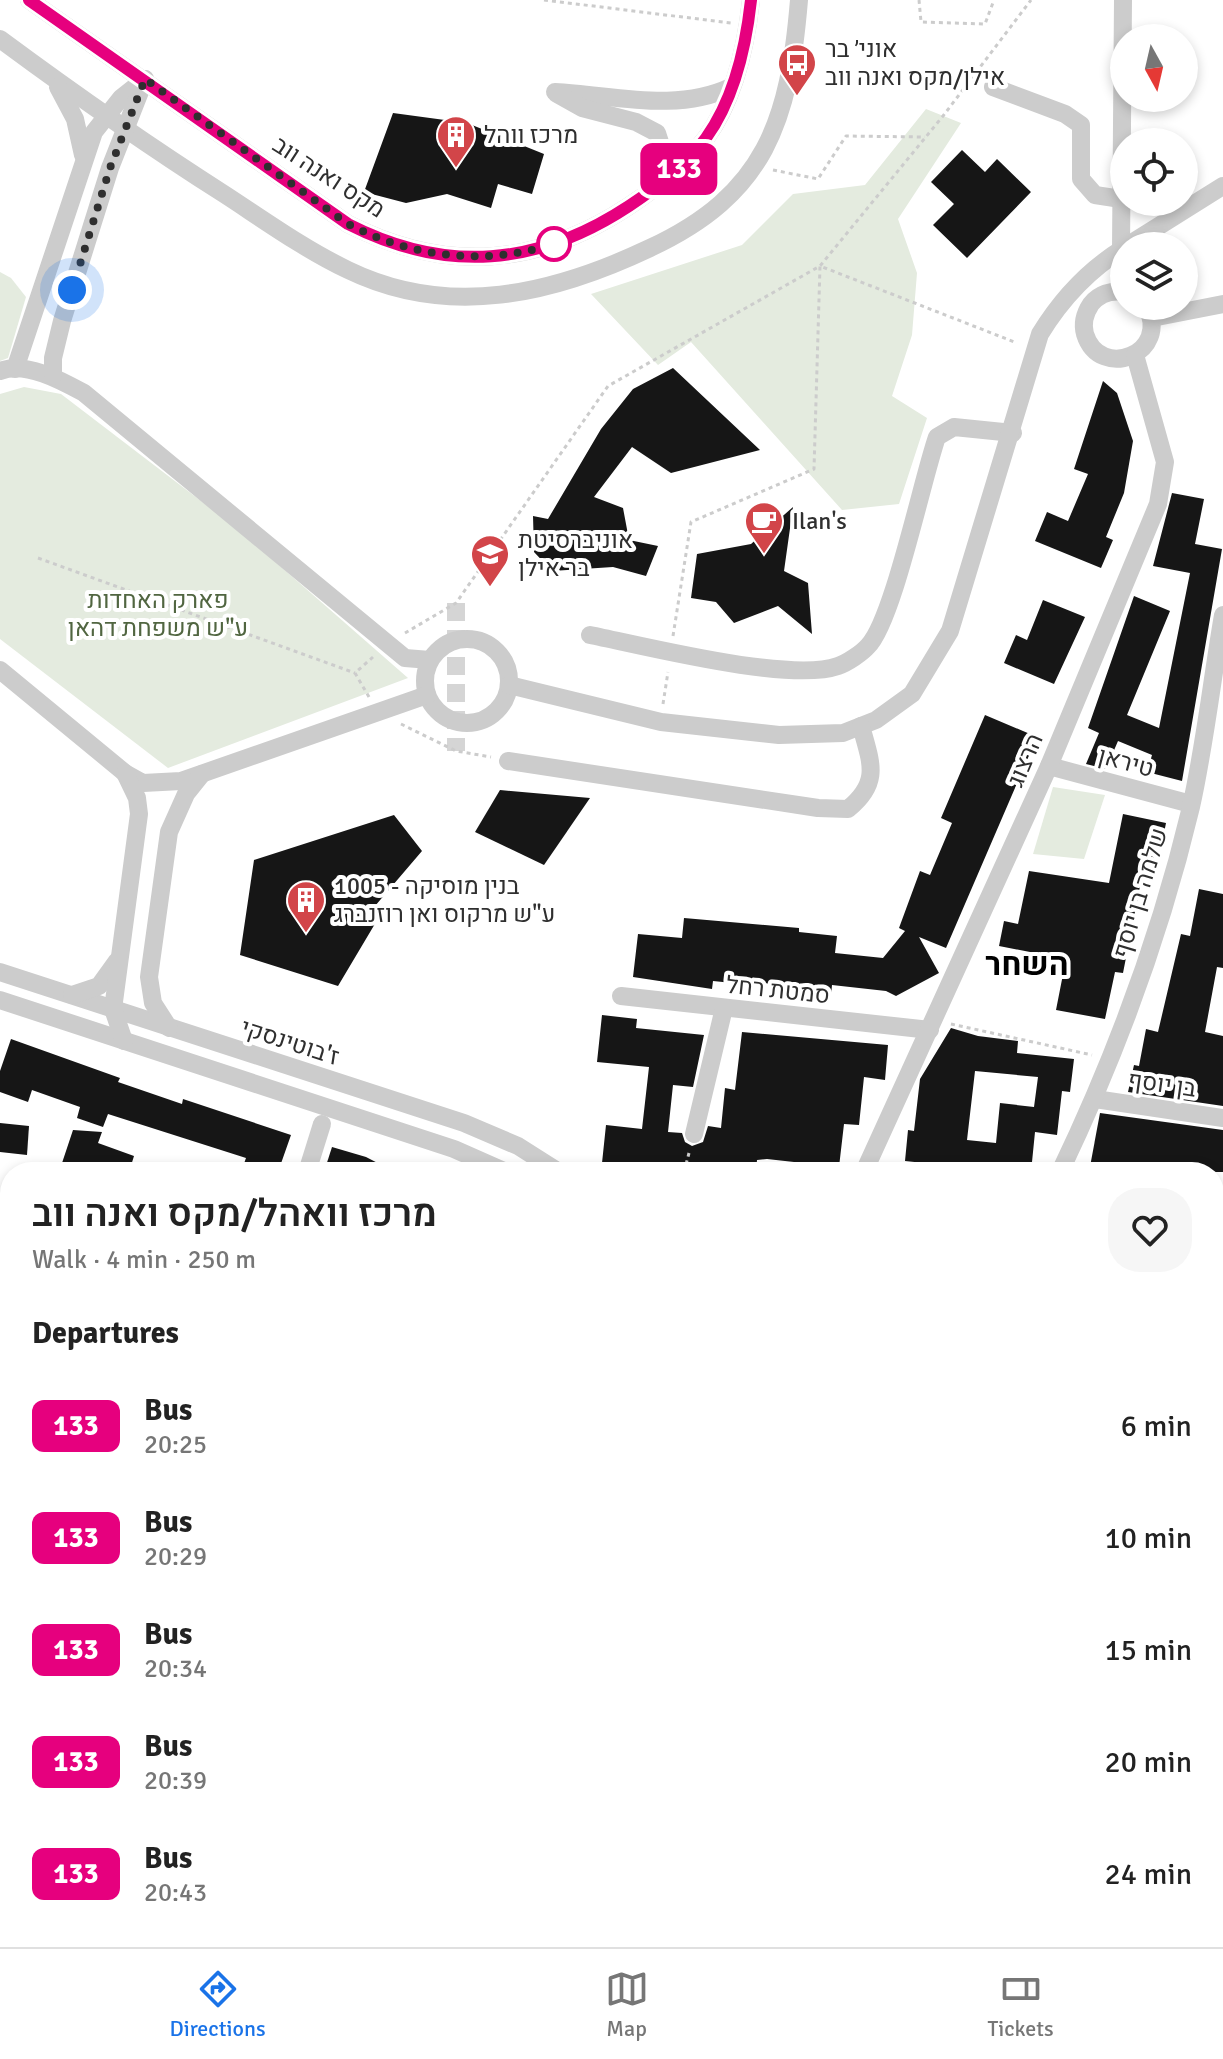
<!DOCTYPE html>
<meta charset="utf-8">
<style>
body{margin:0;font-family:Signika,Heebo,sans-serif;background:#f6f6f6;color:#222;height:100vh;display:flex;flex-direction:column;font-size:30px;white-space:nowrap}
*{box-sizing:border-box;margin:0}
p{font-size:26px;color:#767676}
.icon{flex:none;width:44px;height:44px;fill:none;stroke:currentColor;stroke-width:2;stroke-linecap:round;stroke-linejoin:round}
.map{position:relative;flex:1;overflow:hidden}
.details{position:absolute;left:0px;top:1162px;width:1224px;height:786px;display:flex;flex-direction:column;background:#fff;border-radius:32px 32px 0 0;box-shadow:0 4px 12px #0003}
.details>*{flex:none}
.badge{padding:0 16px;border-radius:12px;font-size:28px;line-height:52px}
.needle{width:52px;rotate:172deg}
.tools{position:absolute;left:1110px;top:24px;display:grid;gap:16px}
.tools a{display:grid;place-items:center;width:88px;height:88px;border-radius:50%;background:#fff;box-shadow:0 4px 12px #0003;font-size:40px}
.you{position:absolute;width:40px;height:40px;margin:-20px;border:6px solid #fff;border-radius:50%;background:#1a73e8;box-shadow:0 0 0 12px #1a73e833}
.map>.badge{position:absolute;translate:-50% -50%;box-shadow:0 0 0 4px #fff}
h2{padding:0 32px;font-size:30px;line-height:72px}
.round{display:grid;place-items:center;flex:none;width:84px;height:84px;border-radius:32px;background:#f6f6f6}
.overview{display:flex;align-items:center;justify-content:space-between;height:136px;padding:0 32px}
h1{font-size:38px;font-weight:600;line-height:60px}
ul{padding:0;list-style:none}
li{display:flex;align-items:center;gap:24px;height:112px;padding:0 32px}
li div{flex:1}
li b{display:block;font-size:30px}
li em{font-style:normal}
li .badge{min-width:88px;font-weight:700;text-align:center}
.menu{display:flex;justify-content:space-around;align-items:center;height:112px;border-top:2px solid #e0e0e0;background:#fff;font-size:22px;color:#767676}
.menu a{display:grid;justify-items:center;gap:4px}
.menu .on{color:#1a73e8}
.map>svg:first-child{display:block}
</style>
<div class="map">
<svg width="1223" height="1947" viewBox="0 0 1223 1947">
<rect width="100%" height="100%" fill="#fff"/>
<g fill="#e4ebdf">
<path d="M 926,109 L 961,123 L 898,219 L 917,273 L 912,335 L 892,396 L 927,418 L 899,504 L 842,510 L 691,342 L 658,365 L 591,294 L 742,245 L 793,194 L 865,185 Z"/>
<path d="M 0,272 L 11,278 L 26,297 L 8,358 L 0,361 Z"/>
<path d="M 24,387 L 61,394 L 239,530 L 408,678 L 168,768 L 0,639 L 0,394 Z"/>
<path d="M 1053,787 L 1105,795 L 1084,859 L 1033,854 Z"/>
<path d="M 1214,1321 L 1223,1323 L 1223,1438 L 1214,1437 Z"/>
<path d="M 1214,1491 L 1223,1492 L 1223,1947 L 1133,1947 L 1132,1938 L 1214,1938 Z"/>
</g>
<g fill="#161616" fill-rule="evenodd">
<path d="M 393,113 L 467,123 L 544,154 L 532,194 L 498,184 L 491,208 L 447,194 L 406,203 L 364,192 Z"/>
<path d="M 962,150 L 985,172 L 997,159 L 1031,192 L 967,258 L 933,225 L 954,204 L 931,182 Z"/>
<path d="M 673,368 L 760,450 L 671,473 L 632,447 L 594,497 L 623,508 L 629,540 L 658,546 L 646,576 L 613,567 L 552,571 L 534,552 L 533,516 L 548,519 L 601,429 L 633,389 Z"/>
<path d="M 1103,381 L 1117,393 L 1133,441 L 1124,493 L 1106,537 L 1113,540 L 1101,568 L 1035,541 L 1047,512 L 1068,521 L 1088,474 L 1074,469 Z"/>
<path d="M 1172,493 L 1204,499 L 1195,544 L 1222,549 L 1182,781 L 1147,772 L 1152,755 L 1118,741 L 1106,769 L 1086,764 L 1099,733 L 1088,728 L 1134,596 L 1170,611 L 1127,715 L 1159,728 L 1190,573 L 1153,566 Z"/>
<path d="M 793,507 L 784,571 L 808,583 L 812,634 L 778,606 L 734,623 L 716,602 L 691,598 L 697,554 L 751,544 Z"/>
<path d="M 1043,600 L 1085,617 L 1054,684 L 1004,663 L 1016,635 L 1027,640 Z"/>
<path d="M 985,715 L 1037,737 L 946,948 L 919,937 L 939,973 L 896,996 L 886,991 L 832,985 L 831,996 L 801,993 L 802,987 L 753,982 L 752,985 L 713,981 L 712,989 L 633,977 L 638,934 L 682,938 L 684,918 L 799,928 L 799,932 L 837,936 L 835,953 L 883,958 L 905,931 L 899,928 L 920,871 L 930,875 L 952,823 L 941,818 Z"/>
<path d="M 500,790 L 590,798 L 544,865 L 475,832 Z"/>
<path d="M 1123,814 L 1166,823 L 1156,873 L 1143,871 L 1123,973 L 1115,972 L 1105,1019 L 1056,1010 L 1066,959 L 999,946 L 1004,921 L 1018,924 L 1029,871 L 1109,883 Z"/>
<path d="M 394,815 L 422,851 L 375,906 L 382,912 L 338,986 L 240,955 L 254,860 Z"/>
<path d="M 1199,889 L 1223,894 L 1223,968 L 1217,967 L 1205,1032 L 1223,1036 L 1223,1106 L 1128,1092 L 1134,1065 L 1139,1066 L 1146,1029 L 1158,1032 L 1181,934 L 1190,936 Z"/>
<path d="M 602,1015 L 637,1019 L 636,1028 L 704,1035 L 693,1087 L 673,1085 L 668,1132 L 682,1133 L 685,1142 L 692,1146 L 703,1142 L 708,1126 L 721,1128 L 725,1088 L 735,1090 L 742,1032 L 888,1045 L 885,1080 L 864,1077 L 859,1125 L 844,1124 L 839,1167 L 767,1159 L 757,1160 L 756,1172 L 693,1172 L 602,1163 L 606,1125 L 642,1129 L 649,1067 L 597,1062 Z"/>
<path d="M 951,1028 L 978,1036 L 1018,1041 L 1017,1053 L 1074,1059 L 1070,1092 L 1062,1091 L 1057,1135 L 1035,1132 L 1031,1172 L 981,1172 L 981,1169 L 905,1161 L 908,1130 L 914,1131 L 920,1079 ZM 975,1071 L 1038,1077 L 1034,1107 L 1000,1103 L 996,1143 L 967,1140 Z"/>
<path d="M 11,1039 L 120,1078 L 118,1082 L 182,1104 L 183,1099 L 291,1135 L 278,1172 L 241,1172 L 246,1158 L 108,1114 L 103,1127 L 77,1118 L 80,1107 L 32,1090 L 28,1102 L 0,1092 L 0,1071 Z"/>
<path d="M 1100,1113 L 1223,1130 L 1223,1172 L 1089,1172 Z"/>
<path d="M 0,1123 L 29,1126 L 27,1155 L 0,1152 Z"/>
<path d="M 73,1130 L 102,1132 L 98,1143 L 134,1156 L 129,1172 L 59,1172 Z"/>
<path d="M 332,1147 L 366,1157 L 395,1172 L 324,1172 Z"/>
</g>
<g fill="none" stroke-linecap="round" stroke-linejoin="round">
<path stroke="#d5d5d5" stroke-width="18" stroke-dasharray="18 9" stroke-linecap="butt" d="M 456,603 L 456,751"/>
<g stroke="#ccc" stroke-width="3" stroke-dasharray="4 4" stroke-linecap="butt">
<path d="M 544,0 L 731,23"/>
<path d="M 919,0 L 921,22 L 985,24 L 994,0"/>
<path d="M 773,170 L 818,179 L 846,136 L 925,137"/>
<path d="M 38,558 L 355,673"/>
<path d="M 405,633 L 456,603 L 608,386 L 820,266 L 943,116 L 1031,0"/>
<path d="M 673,636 L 691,522 L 814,469 L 820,266 L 1017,343"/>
<path d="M 369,697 L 355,673 L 373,657"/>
<path d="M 663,704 L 668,672"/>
<path d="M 401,724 L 456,751 L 491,757"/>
<path d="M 951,1024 L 1092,1055"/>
<path d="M 684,1172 L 689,1153"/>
<path d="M 0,1563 L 10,1563"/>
</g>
<g stroke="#ccc" stroke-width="18">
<path d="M 29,0 L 348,224 C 447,274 538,266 629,206 C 659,186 685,166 706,138 C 734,100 746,46 751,0"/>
<path d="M 0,39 C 73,93 147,145 224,194 C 264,220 304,249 348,270 C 449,319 553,294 650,248 C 766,194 789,121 799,0"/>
<path d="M 58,87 L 75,119 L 83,155"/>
<path d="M 993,87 L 1065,114 L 1081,125 L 1081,179 L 1095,195 L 1121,199"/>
<path d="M 555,92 C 614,95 676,113 731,87"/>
<path d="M 557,94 L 582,108 L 636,122 L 657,133 L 666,161 L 659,186"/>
<path d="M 1127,246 L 1223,186"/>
<path d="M 1121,249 L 1123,0"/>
<path d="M 1124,292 C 1111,290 1099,294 1091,304 C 1085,313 1082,323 1085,334 C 1100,382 1172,353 1146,306"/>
<path d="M 1152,318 L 1223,304"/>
<path d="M 15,369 L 94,132 L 121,98 L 145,79"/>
<path d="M 0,371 C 26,361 62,381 84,393 L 405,658 L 430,660"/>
<path d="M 53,376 L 53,358 L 62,321 L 110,168 L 145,79"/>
<path d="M 590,635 C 645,646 790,683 838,666 C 847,663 862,653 868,646 C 893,621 922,480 937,437 L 954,427 L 1013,433"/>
<circle cx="467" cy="681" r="42"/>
<path d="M 0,670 L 125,773 L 143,783 L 181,781 L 427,695"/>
<path d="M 509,685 L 661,722 L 779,735 L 843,733 L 876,720 L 912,694 L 950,631 L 1040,334 C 1062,298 1088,270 1124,248"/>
<path d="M 508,761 L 818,808 L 848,809 C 881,782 871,763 861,726"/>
<path d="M 1049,766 L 1191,804"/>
<path d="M 0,972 L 464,1123 L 518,1146 L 559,1172"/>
<path d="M 72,995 L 99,986 L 117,961"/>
<path d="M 621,996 L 930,1030"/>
<path d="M 0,1000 L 454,1149 L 506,1172"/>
<path d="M 169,1028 L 153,1003 L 149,977 L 169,832 L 186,794 L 202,774"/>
<path d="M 124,1041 L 113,1009 L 139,814 L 137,798 L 125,773"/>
<path d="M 1095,1099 L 1223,1118"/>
<path d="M 694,1134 L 724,1008"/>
<path d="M 307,1172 L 322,1124"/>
<path d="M 864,1172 L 1049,766 L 1158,504 L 1165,462 L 1135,355"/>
<path d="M 1060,1172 C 1116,1055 1161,933 1191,807 C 1205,744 1212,679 1223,615"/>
<path d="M 0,1240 L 10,1241"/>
<path d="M 1214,1454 L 1223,1455"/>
<path d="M 1214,1478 L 1223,1479"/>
<path d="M 0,1900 L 10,1900"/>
<path d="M 303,1938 L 303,1947"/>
<path d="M 398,1938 L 399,1947"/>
<path d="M 688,1947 L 690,1938"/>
</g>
<g stroke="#969696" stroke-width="26">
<path d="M 1214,1278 L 1223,1277"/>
<path d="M 1214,1301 L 1223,1304"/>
</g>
</g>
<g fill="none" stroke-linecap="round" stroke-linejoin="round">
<g stroke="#fff" stroke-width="18">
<path id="line" d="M 29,0 L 348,224 C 446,274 538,266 629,206 C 659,186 685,166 706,138 C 734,99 746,46 751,0"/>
</g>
<use href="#line" stroke="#e6007e" stroke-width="12"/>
<path stroke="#2f2f2f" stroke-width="8" stroke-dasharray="0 14.4" d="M 72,290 L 110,168 L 145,79 L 348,224 C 414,258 484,266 554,244"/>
</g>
<defs>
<g id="bus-pin" transform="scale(2)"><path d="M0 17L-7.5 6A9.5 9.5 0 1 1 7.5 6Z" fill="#d24549" stroke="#fff"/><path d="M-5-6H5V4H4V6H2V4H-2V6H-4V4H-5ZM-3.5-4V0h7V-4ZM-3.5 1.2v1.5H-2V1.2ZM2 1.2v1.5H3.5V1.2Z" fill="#fff"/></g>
<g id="building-pin" transform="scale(2)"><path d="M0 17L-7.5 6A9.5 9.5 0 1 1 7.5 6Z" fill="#d24549" stroke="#fff"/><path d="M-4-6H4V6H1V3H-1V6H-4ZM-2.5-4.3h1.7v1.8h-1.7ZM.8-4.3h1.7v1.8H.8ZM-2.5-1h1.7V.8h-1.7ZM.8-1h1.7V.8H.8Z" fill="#fff"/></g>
<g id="cafe-pin" transform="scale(2)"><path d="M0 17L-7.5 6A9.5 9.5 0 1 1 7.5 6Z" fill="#d24549" stroke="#fff"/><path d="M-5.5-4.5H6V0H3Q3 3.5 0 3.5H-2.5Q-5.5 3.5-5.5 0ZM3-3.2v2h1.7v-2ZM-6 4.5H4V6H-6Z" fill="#fff"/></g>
<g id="university-pin" transform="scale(2)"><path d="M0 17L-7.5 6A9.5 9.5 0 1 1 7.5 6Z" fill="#d24549" stroke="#fff"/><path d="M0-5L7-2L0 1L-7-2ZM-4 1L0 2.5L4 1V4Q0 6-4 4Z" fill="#fff"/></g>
</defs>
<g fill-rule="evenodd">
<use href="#bus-pin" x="797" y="63"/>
<use href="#building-pin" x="456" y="135"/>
<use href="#cafe-pin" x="764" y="521"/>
<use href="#university-pin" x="490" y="554"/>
<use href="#building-pin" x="306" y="900"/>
</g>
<circle fill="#fff" stroke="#e6007e" stroke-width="4" cx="554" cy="244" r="16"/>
<g text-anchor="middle" stroke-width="8" stroke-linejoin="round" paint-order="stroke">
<g font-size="24" fill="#2f2f2f" stroke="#fff" text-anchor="start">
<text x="825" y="57">אוני׳ בר<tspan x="825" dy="28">אילן/מקס ואנה ווב</tspan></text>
<text x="484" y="143">מרכז ווהל</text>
<text x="792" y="529">Ilan's</text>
<text x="518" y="548">אוניברסיטת<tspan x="518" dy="28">בר אילן</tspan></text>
<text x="334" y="894">1005 - בנין מוסיקה<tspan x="334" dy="28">ע"ש מרקוס ואן רוזנברג</tspan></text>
</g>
<g font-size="24" fill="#2f2f2f" stroke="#fff">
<text transform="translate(329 177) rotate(33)" y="8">מקס ואנה ווב</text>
<text transform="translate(1025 760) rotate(-67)" y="8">הרצוג</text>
<text transform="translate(1126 762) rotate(15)" y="8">טיראן</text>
<text transform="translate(1140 893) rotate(-73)" y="8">שלמה בן יוסף</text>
<text transform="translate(778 990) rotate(6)" y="8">סמטת רחל</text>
<text transform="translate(290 1042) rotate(18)" y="8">ז'בוטינסקי</text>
<text transform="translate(1162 1084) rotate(8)" y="8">בן יוסף</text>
</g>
<g font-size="24" fill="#516641" stroke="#fff">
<text x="158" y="608">פארק האחדות<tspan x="158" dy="28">ע"ש משפחת דהאן</tspan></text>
</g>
<g font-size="32" font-weight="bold" fill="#000" stroke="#fff">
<text x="1027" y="975">השחר</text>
</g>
</g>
</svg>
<div class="tools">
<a><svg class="needle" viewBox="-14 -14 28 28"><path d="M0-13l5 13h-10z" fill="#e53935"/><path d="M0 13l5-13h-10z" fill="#767676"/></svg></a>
<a><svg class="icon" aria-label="locate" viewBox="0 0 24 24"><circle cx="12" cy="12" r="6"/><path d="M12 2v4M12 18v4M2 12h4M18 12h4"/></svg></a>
<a><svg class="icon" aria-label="layers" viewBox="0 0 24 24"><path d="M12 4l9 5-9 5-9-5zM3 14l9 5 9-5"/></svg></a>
</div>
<div class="you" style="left:72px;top:290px"></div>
<b class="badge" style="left:679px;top:169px;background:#e6007e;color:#fff">133</b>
<section class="details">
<div class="overview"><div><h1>מרכז וואהל/מקס ואנה ווב</h1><p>Walk · 4 min · 250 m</p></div><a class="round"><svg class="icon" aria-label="heart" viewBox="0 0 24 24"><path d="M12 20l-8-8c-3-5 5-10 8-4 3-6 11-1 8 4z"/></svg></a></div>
<h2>Departures</h2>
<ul>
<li><span class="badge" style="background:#e6007e;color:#fff">133</span><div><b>Bus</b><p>20:25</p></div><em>6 min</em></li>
<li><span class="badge" style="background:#e6007e;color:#fff">133</span><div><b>Bus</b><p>20:29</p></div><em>10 min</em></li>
<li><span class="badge" style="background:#e6007e;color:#fff">133</span><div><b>Bus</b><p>20:34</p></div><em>15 min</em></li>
<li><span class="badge" style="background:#e6007e;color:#fff">133</span><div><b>Bus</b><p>20:39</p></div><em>20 min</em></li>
<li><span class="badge" style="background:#e6007e;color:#fff">133</span><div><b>Bus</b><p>20:43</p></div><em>24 min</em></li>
</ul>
</section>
</div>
<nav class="menu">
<a class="on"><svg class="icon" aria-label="directions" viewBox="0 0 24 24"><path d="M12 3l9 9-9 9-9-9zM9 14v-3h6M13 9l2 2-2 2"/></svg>Directions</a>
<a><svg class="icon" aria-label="map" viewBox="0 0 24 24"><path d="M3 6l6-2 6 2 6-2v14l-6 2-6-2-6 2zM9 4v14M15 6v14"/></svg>Map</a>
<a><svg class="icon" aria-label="tickets" viewBox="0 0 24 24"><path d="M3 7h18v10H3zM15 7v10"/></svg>Tickets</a>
</nav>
